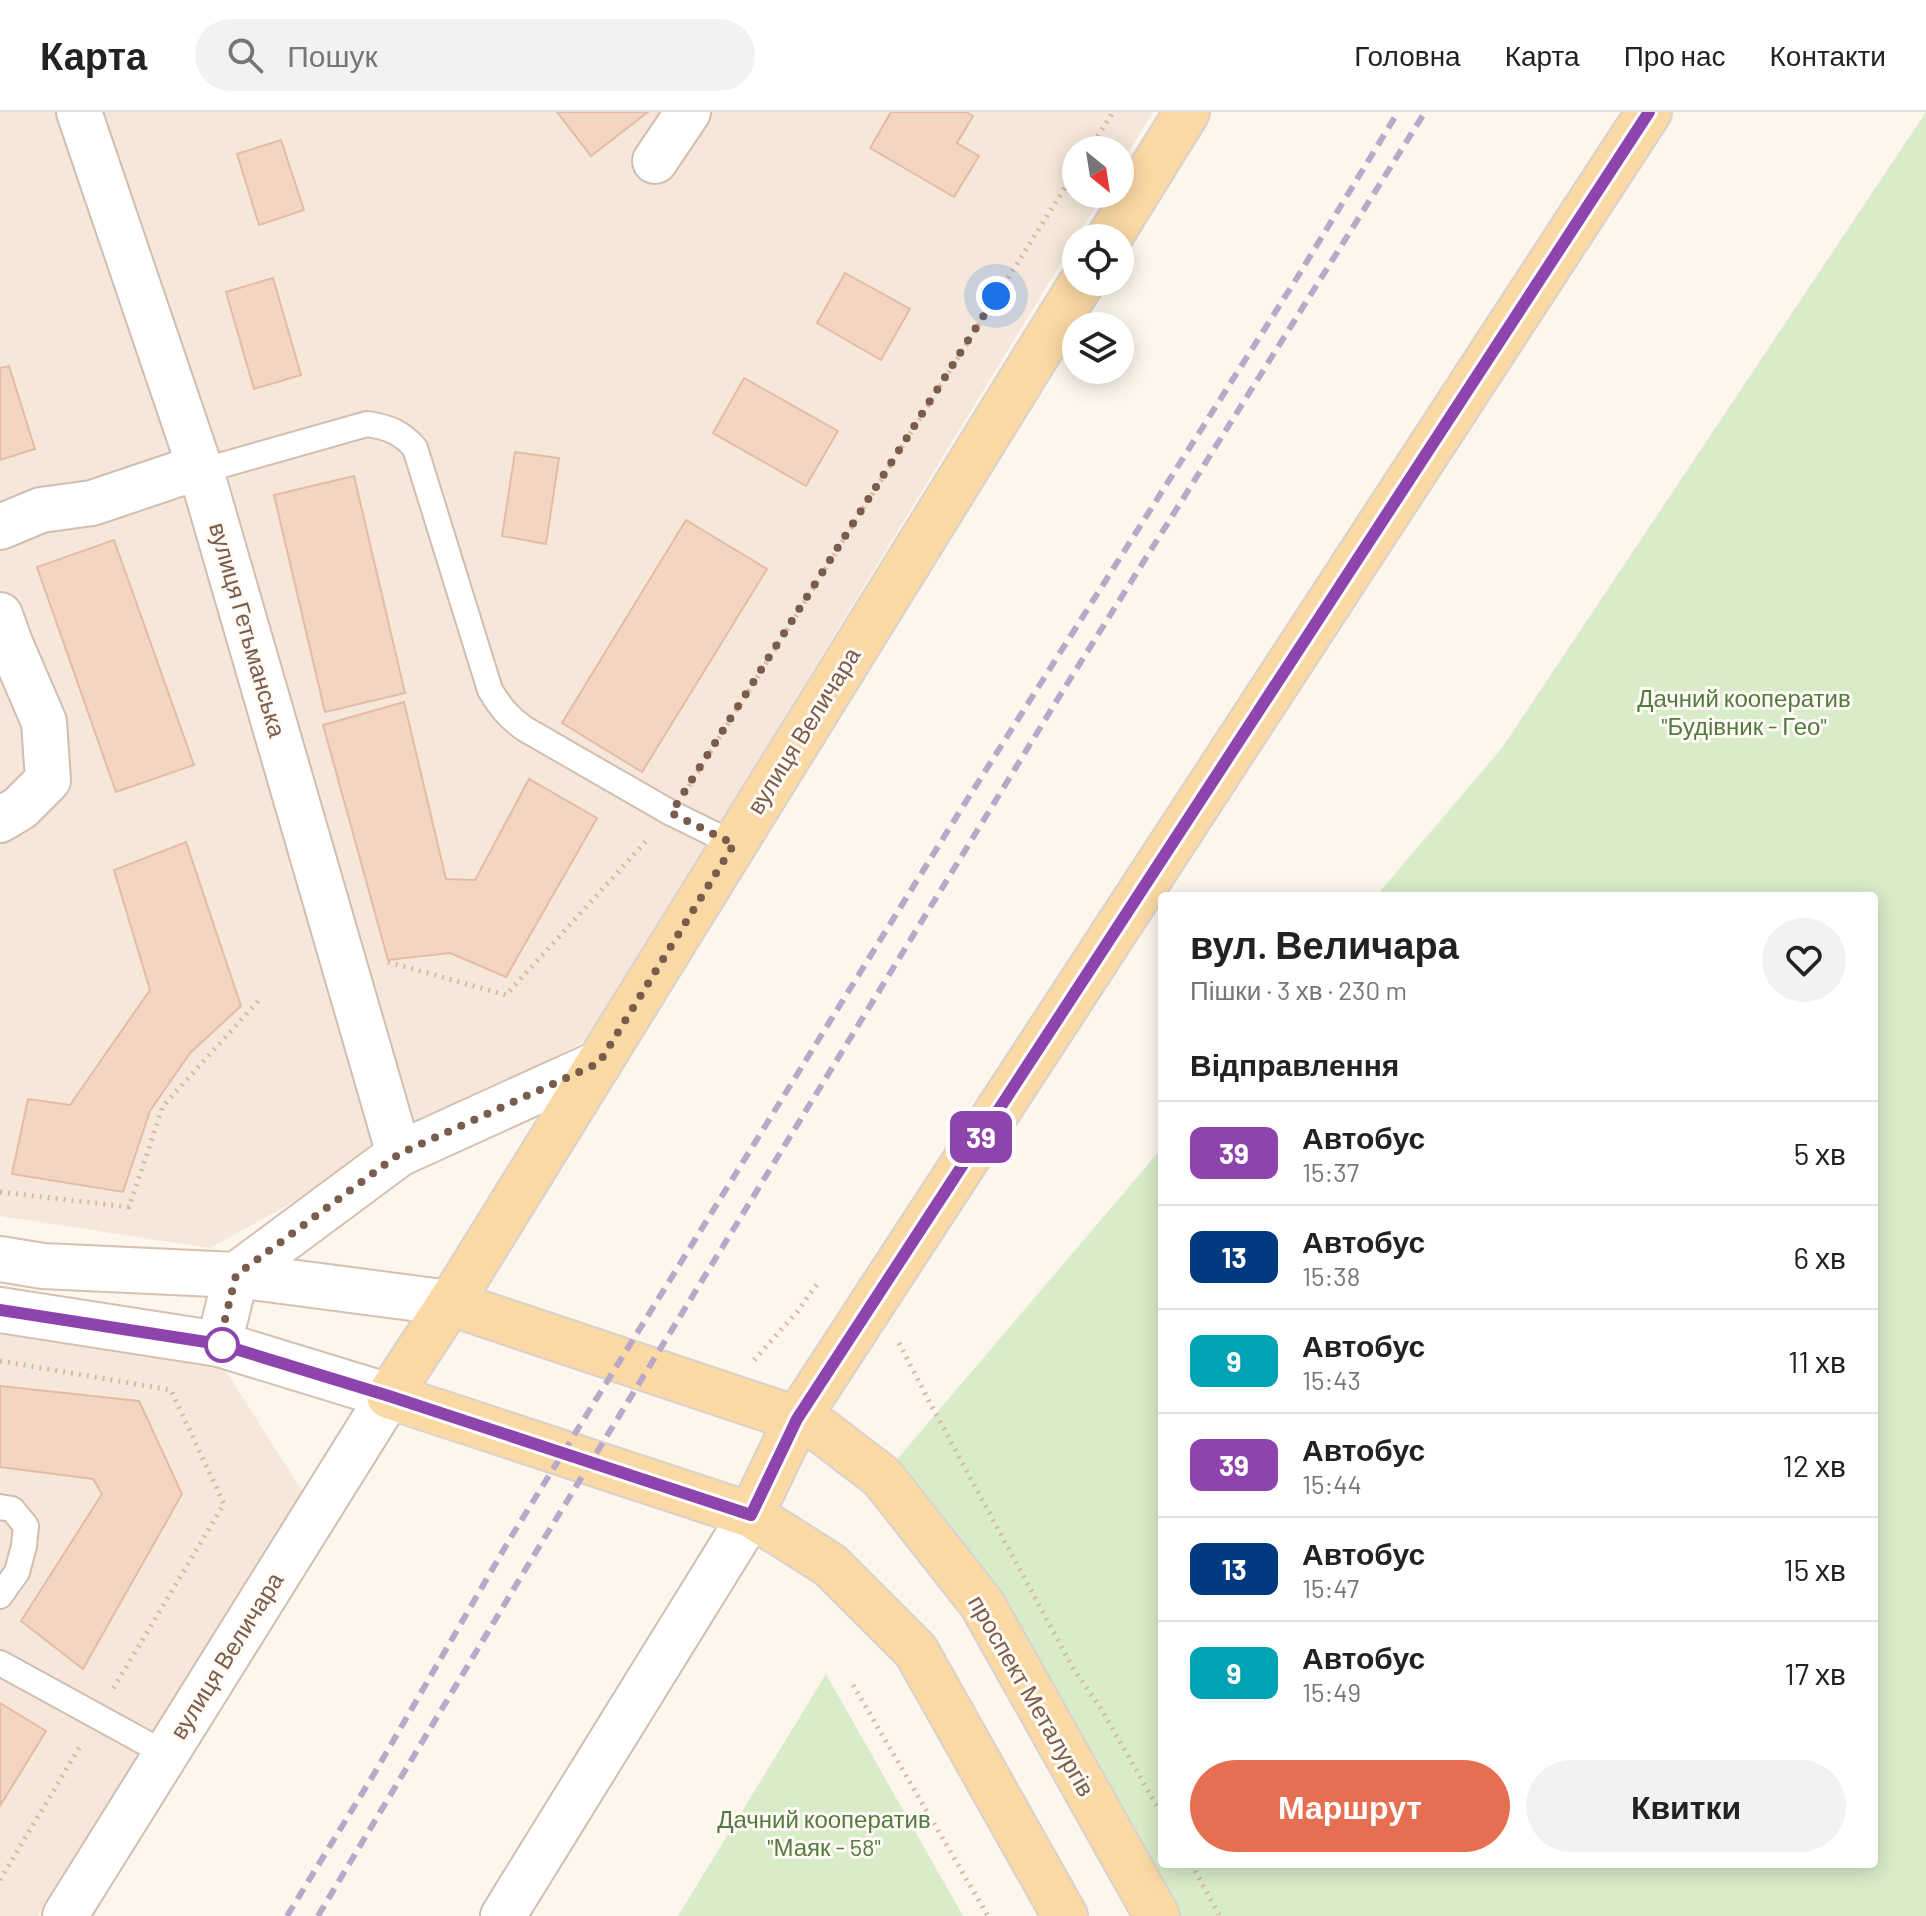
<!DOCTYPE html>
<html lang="uk">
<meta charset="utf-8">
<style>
body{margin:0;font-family:Barlow,sans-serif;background:#f2f2f2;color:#222;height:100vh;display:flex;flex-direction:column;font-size:30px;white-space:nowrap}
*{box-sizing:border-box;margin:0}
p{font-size:26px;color:#767676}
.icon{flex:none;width:44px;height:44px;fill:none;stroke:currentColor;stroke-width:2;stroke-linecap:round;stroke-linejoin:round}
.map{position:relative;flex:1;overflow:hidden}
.side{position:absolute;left:1158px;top:780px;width:720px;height:976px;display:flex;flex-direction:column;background:#fff;border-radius:8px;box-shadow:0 4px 20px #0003}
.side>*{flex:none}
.badge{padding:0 16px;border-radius:12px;font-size:28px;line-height:52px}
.needle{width:52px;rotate:150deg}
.controls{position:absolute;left:1062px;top:24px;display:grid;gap:16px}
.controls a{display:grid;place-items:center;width:72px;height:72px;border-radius:50%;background:#fff;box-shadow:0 4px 20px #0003;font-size:40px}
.you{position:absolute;width:40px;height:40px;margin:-20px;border:6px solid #fff;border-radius:50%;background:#1a73e8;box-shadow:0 0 0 12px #1a73e833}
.map>.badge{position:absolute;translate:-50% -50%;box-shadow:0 0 0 4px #fff}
h2{padding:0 32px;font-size:30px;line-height:72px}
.round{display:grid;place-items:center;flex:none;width:84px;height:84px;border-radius:42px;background:#f2f2f2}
.headline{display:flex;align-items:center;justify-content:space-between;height:136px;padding:0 32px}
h1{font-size:38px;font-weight:600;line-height:60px}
.button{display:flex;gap:16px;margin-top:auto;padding:16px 32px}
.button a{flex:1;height:92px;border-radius:48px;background:#e76f51;color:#fff;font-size:32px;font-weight:600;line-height:92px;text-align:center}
.button a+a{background:#f2f2f2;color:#222}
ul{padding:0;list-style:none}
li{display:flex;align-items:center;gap:24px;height:104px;padding:0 32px;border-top:2px solid #e0e0e0}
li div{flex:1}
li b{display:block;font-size:30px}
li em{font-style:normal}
li .badge{min-width:88px;font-weight:700;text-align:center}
header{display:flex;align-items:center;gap:48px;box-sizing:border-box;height:112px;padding:0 40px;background:#fff;border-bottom:2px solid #e0e0e0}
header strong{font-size:38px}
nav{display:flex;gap:44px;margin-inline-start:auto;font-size:28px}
.search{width:560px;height:72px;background:#f2f2f2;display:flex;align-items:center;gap:20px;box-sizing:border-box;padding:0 28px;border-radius:44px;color:#767676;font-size:30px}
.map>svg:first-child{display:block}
</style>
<header>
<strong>Карта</strong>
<div class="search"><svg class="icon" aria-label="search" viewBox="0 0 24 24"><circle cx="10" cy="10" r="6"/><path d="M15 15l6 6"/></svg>Пошук</div>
<nav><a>Головна</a><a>Карта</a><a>Про нас</a><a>Контакти</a></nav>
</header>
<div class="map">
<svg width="1926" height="1804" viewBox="0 0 1926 1804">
<rect width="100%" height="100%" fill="#fdf6ec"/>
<g fill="#f5e8da">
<path d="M 0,0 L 1153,0 L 1120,54 L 1120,38 L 1076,38 L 1076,82 L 1103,82 L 588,927 L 210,1136 L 0,1104 Z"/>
<path d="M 0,1219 L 222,1253 L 306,1385 L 38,1804 L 0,1804 Z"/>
</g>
<g fill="#d8ecc9">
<path d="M 1926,0 L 1926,1804 L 1157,1804 L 882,1365 L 1162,1036 L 1162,1752 L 1874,1752 L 1874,784 L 1376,784 L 1502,636 Z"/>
<path d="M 826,1562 L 963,1804 L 678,1804 Z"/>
</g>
<g fill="#f3d5c3" stroke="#e6bba3" stroke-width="2">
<path d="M 557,0 L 648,0 L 591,44 Z"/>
<path d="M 891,0 L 966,0 L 973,4 L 957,31 L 979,44 L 954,85 L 870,36 Z"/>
<path d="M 281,28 L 304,98 L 259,113 L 237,42 Z"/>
<path d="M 845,161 L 910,197 L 881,248 L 817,211 Z"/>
<path d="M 273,166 L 301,263 L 254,277 L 226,180 Z"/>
<path d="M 9,254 L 35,337 L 0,348 L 0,256 Z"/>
<path d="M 744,266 L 838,319 L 806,374 L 713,321 Z"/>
<path d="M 515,340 L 559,346 L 546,432 L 502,424 Z"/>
<path d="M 354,364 L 405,581 L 325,600 L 274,383 Z"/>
<path d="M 686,408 L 767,457 L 642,660 L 562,611 Z"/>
<path d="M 114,428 L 194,653 L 116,680 L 37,455 Z"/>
<path d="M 404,590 L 446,767 L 475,768 L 529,667 L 597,706 L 506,865 L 450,841 L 388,848 L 323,613 Z"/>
<path d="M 186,730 L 241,894 L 190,941 L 150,999 L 123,1080 L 12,1062 L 28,987 L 70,993 L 150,878 L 114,758 Z"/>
<path d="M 0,1274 L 139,1289 L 182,1382 L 83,1557 L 21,1509 L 102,1382 L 93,1367 L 0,1355 Z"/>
<path d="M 0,1591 L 46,1619 L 0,1694 Z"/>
</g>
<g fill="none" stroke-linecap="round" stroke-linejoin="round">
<g stroke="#d1beb0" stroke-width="28">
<g id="service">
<path d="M 201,359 L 367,312 C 388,315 401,320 415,336 L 490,578 C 500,595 509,606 525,617 L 671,701 L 734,732"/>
<path d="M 0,1395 L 12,1397 L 26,1414 L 24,1434 L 17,1460 L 0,1484"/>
<path d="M 0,1551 L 166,1642"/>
</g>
</g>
<g stroke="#d1beb0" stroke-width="48">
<g id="minor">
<path d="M 79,0 L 201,359 L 399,1042"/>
<path d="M 655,49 L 688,0"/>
<path d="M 0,415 L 41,398 L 92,391 L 178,362 L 201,359"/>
<path d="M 0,503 L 10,531 L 44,610 L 48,668 L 20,696 L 0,708"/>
</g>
</g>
<g stroke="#d1beb0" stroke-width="48">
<g id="tertiary">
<path d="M 65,1804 L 389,1284"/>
<path d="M 503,1804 L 751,1403"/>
</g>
</g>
<g stroke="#d6c0b0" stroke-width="48">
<g id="secondary">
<path d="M 0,1147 L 43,1154 L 236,1163 L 450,1191"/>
<path d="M 0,1198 L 219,1232 L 389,1284"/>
<path d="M 219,1232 L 236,1163 L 399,1042 L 599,951"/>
</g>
</g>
<g stroke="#dad1cd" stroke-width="48">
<g id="primary">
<path d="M 1109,126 L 1187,0"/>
<path d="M 450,1191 L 797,1307 L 822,1319 L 882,1365 L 982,1492 L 1157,1804"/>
<path d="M 751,1403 L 797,1307 L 1649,0"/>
<path d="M 1065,1804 L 916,1539 L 830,1453 L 751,1403 L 389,1284 L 461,1174 L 1082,170"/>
</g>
</g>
<g stroke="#d9b8a5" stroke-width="5" stroke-dasharray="2 6" stroke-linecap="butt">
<path d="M 1089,38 L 1113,0"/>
<path d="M 689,674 L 1076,58"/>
<path d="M 388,850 L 506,883 L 649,726"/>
<path d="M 0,1080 L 129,1095 L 163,994 L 259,888"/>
<path d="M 899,1231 L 930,1291 L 1074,1558 L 1100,1595 L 1162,1703"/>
<path d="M 754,1248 L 797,1200 L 818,1171"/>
<path d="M 0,1249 L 171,1278 L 224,1392 L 113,1577"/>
<path d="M 853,1573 L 988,1804"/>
<path d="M 1191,1752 L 1220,1804"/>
<path d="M 0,1768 L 82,1631"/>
</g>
<use href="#service" stroke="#fff" stroke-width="24"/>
<use href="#minor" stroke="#fff" stroke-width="44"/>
<use href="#tertiary" stroke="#fff" stroke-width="44"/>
<use href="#secondary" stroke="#fff" stroke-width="44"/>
<use href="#primary" stroke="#fbd9a5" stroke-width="44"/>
<g stroke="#b9a8c9" stroke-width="6" stroke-dasharray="12 8" stroke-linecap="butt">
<path d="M 287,1804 L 374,1662 L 511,1425 L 960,699 L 1295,169 L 1398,0"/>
<path d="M 318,1804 L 531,1448 L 1062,580 L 1425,0"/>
</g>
</g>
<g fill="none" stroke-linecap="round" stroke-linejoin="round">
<g stroke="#fff" stroke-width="18">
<path id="line" d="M 0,1198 L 219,1232 L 389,1284 L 751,1403 L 797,1307 L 1649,0"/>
</g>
<use href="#line" stroke="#8e44ad" stroke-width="12"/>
<path stroke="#7a5c4d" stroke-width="8" stroke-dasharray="0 14.4" d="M 222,1233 L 219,1232 L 236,1163 L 258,1147 L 399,1042 L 599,951 L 734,732 L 671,701 L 996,184"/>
</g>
<circle fill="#fff" stroke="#8e44ad" stroke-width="4" cx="222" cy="1233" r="16"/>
<g text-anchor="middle" stroke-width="6" stroke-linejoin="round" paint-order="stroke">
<g font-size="24" fill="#7a5c4d" stroke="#fffaf3">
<text transform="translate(247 518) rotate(74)" y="8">вулиця Гетьманська</text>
<text transform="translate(804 619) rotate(-58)" y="8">вулиця Величара</text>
<text transform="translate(227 1544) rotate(-58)" y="8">вулиця Величара</text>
<text transform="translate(1031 1584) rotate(60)" y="8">проспект Металургів</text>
</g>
<g font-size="24" fill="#537a41" stroke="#fffaf3">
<text x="1744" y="595">Дачний кооператив<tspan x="1744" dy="28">"Будівник - Гео"</tspan></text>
<text x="824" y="1716">Дачний кооператив<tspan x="824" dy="28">"Маяк - 58"</tspan></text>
</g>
</g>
</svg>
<div class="controls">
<a><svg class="needle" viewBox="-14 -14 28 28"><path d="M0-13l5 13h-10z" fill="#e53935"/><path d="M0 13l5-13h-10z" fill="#767676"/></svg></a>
<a><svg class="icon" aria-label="locate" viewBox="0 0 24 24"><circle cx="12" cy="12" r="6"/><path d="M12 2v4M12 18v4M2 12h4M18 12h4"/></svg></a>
<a><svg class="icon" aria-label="layers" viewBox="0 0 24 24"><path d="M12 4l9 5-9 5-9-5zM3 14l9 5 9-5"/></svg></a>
</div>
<div class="you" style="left:996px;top:184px"></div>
<b class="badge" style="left:981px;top:1025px;background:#8e44ad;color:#fff">39</b>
<section class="side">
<div class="headline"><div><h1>вул. Величара</h1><p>Пішки · 3 хв · 230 m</p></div><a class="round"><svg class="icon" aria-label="heart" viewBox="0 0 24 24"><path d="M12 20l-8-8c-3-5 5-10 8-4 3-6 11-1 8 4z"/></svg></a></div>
<h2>Відправлення</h2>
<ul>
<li><span class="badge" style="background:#8e44ad;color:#fff">39</span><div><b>Автобус</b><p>15:37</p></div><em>5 хв</em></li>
<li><span class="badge" style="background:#003b80;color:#fff">13</span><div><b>Автобус</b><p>15:38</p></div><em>6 хв</em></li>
<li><span class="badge" style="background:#00a3b4;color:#fff">9</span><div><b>Автобус</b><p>15:43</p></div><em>11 хв</em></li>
<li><span class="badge" style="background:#8e44ad;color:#fff">39</span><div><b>Автобус</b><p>15:44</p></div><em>12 хв</em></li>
<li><span class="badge" style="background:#003b80;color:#fff">13</span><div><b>Автобус</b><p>15:47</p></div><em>15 хв</em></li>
<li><span class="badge" style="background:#00a3b4;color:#fff">9</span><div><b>Автобус</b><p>15:49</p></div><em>17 хв</em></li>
</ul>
<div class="button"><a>Маршрут</a><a>Квитки</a></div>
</section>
</div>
